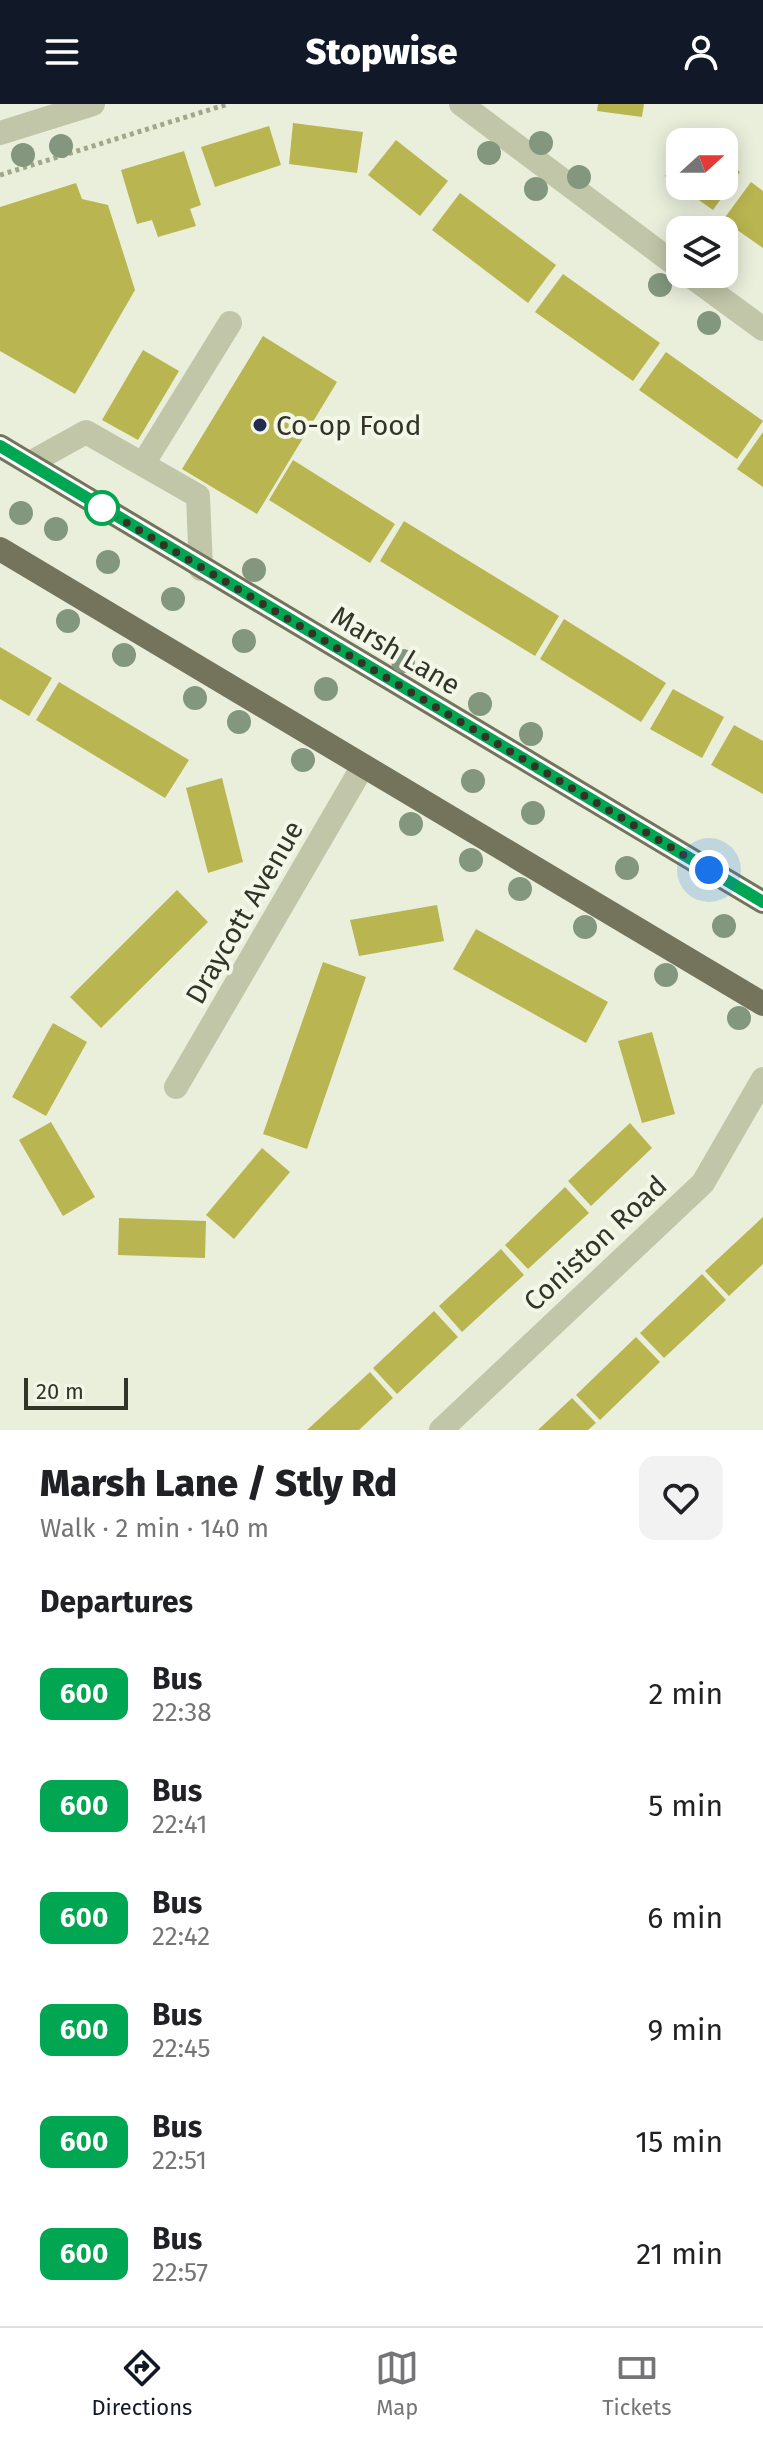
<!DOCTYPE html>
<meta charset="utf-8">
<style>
body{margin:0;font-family:"Fira Sans",sans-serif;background:#f2f2f2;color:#202124;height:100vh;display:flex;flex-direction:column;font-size:30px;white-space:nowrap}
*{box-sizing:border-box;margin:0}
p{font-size:26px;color:#757577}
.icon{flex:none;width:44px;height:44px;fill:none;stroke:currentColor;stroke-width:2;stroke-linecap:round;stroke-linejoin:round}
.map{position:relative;height:1326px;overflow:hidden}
.side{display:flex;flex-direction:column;background:#fff;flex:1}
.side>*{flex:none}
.badge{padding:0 16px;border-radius:12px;font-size:28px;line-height:52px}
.needle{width:52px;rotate:69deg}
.controls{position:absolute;left:666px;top:24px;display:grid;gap:16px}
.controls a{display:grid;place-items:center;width:72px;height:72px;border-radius:16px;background:#fff;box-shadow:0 4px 20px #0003;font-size:40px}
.scale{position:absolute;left:24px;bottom:20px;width:104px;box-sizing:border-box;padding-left:8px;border:4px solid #333428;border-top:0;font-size:22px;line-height:28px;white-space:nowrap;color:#333428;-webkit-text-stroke:6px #f3f7e8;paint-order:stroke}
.you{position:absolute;width:40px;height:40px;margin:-20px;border:6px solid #fff;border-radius:50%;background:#1a73e8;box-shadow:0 0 0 12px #1a73e833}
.map>.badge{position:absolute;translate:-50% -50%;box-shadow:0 0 0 4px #fff}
h2{padding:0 40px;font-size:30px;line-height:72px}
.round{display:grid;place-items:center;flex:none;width:84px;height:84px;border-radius:16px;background:#f2f2f2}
.head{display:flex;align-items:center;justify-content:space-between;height:136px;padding:0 40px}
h1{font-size:38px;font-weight:800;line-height:60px}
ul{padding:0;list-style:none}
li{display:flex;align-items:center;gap:24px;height:112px;padding:0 40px}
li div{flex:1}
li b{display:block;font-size:30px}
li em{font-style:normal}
li .badge{min-width:88px;font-weight:700;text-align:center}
header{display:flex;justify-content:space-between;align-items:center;height:104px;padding:0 40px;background:#111827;color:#fff;font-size:36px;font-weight:800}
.tabs{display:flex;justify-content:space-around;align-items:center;height:112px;border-top:2px solid #e0e0e0;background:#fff;font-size:22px;color:#757577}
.tabs a{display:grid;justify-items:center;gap:4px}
.tabs .current{color:#111827}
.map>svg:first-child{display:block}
</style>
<header><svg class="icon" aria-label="menu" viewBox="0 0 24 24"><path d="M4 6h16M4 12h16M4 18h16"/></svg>Stopwise<svg class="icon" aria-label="person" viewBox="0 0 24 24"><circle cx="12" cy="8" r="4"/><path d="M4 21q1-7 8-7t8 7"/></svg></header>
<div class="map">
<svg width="763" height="1326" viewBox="0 0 763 1326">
<rect width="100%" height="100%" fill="#eaefdc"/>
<g fill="#b9b550">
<path d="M 598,0 L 644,0 L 642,13 L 597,7 Z"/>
<path d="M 293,19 L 363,28 L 357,69 L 289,60 Z"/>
<path d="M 269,22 L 281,61 L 215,83 L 201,43 Z"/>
<path d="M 396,36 L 448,77 L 420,112 L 368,71 Z"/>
<path d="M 184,47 L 201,101 L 190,105 L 196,122 L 158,133 L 152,116 L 137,120 L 121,66 Z"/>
<path d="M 680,51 L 680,82 L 724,82 L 724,56 L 740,68 L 713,106 L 665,72 Z"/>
<path d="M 751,78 L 763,87 L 763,144 L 723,116 Z"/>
<path d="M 76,79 L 82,95 L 108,101 L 135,186 L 75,290 L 0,247 L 0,103 Z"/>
<path d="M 460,89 L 556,161 L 528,199 L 432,126 Z"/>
<path d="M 563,170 L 660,239 L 633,277 L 535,208 Z"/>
<path d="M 263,232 L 337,278 L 257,410 L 182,365 Z"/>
<path d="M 143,246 L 179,267 L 138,336 L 102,316 Z"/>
<path d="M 666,248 L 763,317 L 737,355 L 639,286 Z"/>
<path d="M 763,328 L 763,383 L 737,365 Z"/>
<path d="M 293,356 L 395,420 L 370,459 L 269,396 Z"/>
<path d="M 404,417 L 559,512 L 535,552 L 380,457 Z"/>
<path d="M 564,515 L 666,579 L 641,618 L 540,555 Z"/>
<path d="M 0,543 L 52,574 L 29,612 L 0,595 Z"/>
<path d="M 59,578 L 189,656 L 165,694 L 36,616 Z"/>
<path d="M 673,585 L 724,613 L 702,654 L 650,625 Z"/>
<path d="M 734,621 L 763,637 L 763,690 L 711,661 Z"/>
<path d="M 222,674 L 243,758 L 208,769 L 186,684 Z"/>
<path d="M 177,786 L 208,818 L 101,924 L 70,893 Z"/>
<path d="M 437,801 L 444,837 L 359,852 L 350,816 Z"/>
<path d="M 476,825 L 608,898 L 586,939 L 453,865 Z"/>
<path d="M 323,858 L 366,873 L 307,1045 L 263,1030 Z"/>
<path d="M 53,919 L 87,938 L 46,1012 L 12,993 Z"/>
<path d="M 652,928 L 675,1010 L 642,1019 L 618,937 Z"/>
<path d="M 51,1018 L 95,1093 L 63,1112 L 19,1036 Z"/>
<path d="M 630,1019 L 652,1044 L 591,1102 L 568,1077 Z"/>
<path d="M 262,1044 L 290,1068 L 234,1135 L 206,1111 Z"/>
<path d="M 565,1083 L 589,1109 L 528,1165 L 505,1141 Z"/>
<path d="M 763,1113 L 763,1160 L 729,1192 L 705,1167 Z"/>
<path d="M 119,1114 L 206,1117 L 205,1154 L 118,1151 Z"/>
<path d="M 501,1145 L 524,1171 L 462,1228 L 439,1202 Z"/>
<path d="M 702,1170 L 726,1196 L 664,1254 L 640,1229 Z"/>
<path d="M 434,1207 L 458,1233 L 397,1290 L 373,1264 Z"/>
<path d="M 636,1233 L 660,1258 L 600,1316 L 576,1291 Z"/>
<path d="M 370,1268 L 393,1294 L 359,1326 L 307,1326 Z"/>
<path d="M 572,1294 L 596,1319 L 588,1326 L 538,1326 Z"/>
</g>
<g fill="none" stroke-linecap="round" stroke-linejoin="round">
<path stroke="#a3a78a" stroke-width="5" stroke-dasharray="4 4" stroke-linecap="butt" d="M 0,71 L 228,0"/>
<g stroke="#c1c6a9" stroke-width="24">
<path d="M 461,0 L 680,164"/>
<path d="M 0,29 L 93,0"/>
<path d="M 688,170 L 763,225"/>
<path d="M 30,359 L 86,328 L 198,392 L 201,465"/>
<path d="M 143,360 L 230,219"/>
<path d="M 176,983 L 363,662"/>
<path d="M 441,1326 L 703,1079 L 763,975"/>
</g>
<g stroke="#73745b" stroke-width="24">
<path d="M 0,342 L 763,798"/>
<path d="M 0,445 L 763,900"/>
</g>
</g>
<g fill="#83977e">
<circle cx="541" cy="39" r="12"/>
<circle cx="61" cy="42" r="12"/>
<circle cx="489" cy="49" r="12"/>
<circle cx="23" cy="51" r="12"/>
<circle cx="579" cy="73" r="12"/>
<circle cx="536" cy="85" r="12"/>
<circle cx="660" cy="181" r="12"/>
<circle cx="709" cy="219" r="12"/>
<circle cx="21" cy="409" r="12"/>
<circle cx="56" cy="425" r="12"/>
<circle cx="108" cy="458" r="12"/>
<circle cx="254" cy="466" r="12"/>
<circle cx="173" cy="495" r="12"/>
<circle cx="68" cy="517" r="12"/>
<circle cx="244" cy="537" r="12"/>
<circle cx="124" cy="551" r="12"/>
<circle cx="403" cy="557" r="12"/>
<circle cx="326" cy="585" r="12"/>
<circle cx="195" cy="594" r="12"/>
<circle cx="480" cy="600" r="12"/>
<circle cx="239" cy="618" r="12"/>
<circle cx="531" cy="630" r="12"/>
<circle cx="303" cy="656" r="12"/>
<circle cx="473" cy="677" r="12"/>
<circle cx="533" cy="709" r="12"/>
<circle cx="411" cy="720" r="12"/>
<circle cx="471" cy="756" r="12"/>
<circle cx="627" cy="764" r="12"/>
<circle cx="520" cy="785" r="12"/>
<circle cx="724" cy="822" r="12"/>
<circle cx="585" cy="823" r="12"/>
<circle cx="666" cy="871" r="12"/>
<circle cx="739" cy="914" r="12"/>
</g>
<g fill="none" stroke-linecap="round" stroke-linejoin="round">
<g stroke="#fff" stroke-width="18">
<path id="line" d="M 0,342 L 763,798"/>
</g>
<use href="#line" stroke="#00a651" stroke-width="12"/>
<path stroke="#333428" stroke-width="8" stroke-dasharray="0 14.4" d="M 102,404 L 709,766"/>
</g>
<circle fill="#222c51" stroke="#f3f7e8" stroke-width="3" cx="260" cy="321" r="8"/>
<circle fill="#fff" stroke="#00a651" stroke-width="4" cx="102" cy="404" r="16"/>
<g text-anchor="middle" stroke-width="8" stroke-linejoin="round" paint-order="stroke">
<g font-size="28" fill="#333428" stroke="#f3f7e8" text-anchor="start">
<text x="276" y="331">Co-op Food</text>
</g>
<g font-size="28" fill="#333428" stroke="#f3f7e8">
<text transform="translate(396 546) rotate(31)" y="10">Marsh Lane</text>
<text transform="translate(244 808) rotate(-60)" y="10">Draycott Avenue</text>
<text transform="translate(595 1139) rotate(-43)" y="10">Coniston Road</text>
</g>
</g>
</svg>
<div class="controls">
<a><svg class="needle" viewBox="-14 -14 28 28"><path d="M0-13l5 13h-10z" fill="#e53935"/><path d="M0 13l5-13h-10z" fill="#757577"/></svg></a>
<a><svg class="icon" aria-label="layers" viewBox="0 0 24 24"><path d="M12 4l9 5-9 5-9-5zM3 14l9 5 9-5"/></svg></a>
</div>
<div class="scale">20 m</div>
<div class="you" style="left:709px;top:766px"></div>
</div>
<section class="side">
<div class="head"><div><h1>Marsh Lane / Stly Rd</h1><p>Walk · 2 min · 140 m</p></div><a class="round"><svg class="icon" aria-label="heart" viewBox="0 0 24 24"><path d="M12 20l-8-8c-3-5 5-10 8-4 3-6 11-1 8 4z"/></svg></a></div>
<h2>Departures</h2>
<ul>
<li><span class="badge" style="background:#00a651;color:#fff">600</span><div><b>Bus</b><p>22:38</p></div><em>2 min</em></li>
<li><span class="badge" style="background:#00a651;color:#fff">600</span><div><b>Bus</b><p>22:41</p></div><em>5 min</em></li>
<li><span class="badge" style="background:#00a651;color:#fff">600</span><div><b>Bus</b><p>22:42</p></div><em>6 min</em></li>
<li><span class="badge" style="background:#00a651;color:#fff">600</span><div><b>Bus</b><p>22:45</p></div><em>9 min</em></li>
<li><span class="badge" style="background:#00a651;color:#fff">600</span><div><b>Bus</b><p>22:51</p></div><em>15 min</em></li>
<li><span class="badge" style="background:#00a651;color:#fff">600</span><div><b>Bus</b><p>22:57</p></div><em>21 min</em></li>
</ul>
</section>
<nav class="tabs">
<a class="current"><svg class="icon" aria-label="directions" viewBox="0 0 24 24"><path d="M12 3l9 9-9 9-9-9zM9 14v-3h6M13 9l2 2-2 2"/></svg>Directions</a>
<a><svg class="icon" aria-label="map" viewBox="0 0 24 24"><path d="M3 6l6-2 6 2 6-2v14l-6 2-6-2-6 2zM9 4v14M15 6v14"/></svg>Map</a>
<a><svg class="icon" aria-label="tickets" viewBox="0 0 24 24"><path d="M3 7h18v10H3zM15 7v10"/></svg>Tickets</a>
</nav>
